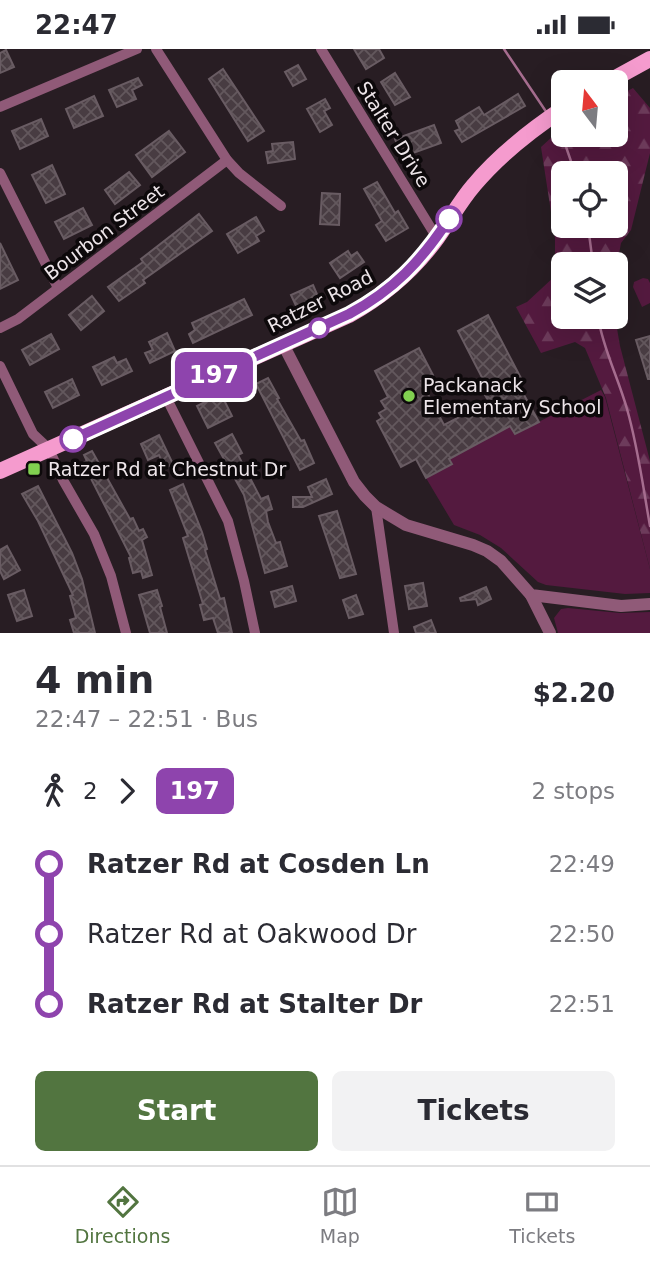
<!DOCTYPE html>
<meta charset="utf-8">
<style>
body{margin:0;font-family:"DejaVu Sans",sans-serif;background:#f2f2f3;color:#2b2b33;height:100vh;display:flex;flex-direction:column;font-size:26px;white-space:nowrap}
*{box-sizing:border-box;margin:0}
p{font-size:23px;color:#7c7c81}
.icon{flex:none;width:38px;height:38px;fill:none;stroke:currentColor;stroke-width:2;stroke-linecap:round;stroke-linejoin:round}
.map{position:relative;height:584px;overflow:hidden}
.side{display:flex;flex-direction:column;background:#fff;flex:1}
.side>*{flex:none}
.badge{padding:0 14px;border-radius:10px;font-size:24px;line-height:46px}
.needle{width:46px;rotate:344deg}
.controls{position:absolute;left:551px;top:21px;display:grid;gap:14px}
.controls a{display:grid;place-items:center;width:77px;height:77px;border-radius:10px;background:#fff;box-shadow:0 7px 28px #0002;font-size:35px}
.map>.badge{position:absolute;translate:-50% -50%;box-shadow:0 0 0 4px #fff}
.legs{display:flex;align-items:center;gap:10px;height:77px;padding:0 35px;font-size:23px}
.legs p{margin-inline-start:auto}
.overview{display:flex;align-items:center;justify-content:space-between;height:119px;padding:0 35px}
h1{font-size:38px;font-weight:800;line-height:52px}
.cta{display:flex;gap:14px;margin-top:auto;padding:14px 35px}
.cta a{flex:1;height:80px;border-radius:10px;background:#527540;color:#fff;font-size:28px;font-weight:800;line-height:80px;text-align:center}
.cta a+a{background:#f2f2f3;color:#2b2b33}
ul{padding:0 35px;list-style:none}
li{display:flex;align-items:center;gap:24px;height:70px;font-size:26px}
li i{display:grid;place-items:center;width:10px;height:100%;margin:0 9px;background:currentColor}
li i::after{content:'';width:18px;height:18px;margin:-9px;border:5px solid;border-radius:50%;background:#fff}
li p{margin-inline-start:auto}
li:first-child i{background:linear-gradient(#0000 50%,currentColor 0)}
li:last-child i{background:linear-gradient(currentColor 50%,#0000 0)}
.status{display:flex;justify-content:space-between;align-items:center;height:49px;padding:0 35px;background:#fff;direction:ltr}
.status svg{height:19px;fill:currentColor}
.menu{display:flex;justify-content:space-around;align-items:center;height:98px;border-top:2px solid #e1e1e2;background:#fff;font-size:19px;color:#7c7c81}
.menu a{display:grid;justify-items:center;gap:4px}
.menu .on{color:#527540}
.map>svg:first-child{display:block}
</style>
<div class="status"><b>22:47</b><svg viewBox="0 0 49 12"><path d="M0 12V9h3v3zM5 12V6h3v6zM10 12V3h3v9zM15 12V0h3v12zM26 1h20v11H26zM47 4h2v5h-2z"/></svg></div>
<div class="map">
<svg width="650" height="584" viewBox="0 0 650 584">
<defs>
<pattern id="forest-firs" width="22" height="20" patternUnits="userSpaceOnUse" patternTransform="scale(1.75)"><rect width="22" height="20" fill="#541a3f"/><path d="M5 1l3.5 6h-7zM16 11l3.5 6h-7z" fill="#6d3b5b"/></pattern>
<pattern id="building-cross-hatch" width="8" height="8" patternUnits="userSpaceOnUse" patternTransform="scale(1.75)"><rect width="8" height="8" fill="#483c42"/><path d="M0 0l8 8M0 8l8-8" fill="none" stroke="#63585d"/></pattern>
</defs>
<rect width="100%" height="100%" fill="#281d23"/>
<path fill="url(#forest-firs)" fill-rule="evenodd" d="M 633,39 L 650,59 L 650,104 L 631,181 L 621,194 L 616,221 L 616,215 L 564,215 L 564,268 L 615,268 L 620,297 L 650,412 L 650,520 L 606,349 L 585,299 L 575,293 L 541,304 L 516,258 L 527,253 L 555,227 L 555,189 L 541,98 L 563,78 L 564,86 L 616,86 L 616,48 ZM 564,124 L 616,124 L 616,177 L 564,177 Z"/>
<g fill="#541a3f">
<path d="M 643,229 L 648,230 L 650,234 L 650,254 L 642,258 L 633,238 L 634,233 Z"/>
<path d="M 601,341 L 605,348 L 650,520 L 650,544 L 625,545 L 546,536 L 538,533 L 501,499 L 480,486 L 454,476 L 426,429 L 451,416 L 449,410 L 510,377 L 515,385 Z"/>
<path d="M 568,559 L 620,564 L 650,563 L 650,584 L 558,584 L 554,569 L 561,560 Z"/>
</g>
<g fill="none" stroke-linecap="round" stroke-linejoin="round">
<g stroke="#a66d8f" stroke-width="2.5">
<path d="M 504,0 L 547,64"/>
<path d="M 553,73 L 563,89 L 575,124"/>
<path d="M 588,177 L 593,215"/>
<path d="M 598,268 C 603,300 618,328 627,360 C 638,398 643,438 650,477"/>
</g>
</g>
<g fill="url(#building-cross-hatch)" stroke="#695c63" stroke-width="2">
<path d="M 354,0 L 379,0 L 384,9 L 366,20 Z"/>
<path d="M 6,1 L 14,18 L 0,24 L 0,4 Z"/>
<path d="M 298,16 L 306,30 L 293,37 L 285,23 Z"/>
<path d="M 223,20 L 264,82 L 248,92 L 209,30 Z"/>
<path d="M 395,24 L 410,48 L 395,56 L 381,33 Z"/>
<path d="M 138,29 L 142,36 L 132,41 L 136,50 L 117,58 L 109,41 Z"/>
<path d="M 518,45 L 525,57 L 462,93 L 455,82 L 460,80 L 456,72 L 479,58 L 484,66 Z"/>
<path d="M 94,47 L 103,67 L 74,79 L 66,60 Z"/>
<path d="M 325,50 L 330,59 L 324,62 L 332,76 L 320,83 L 307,60 Z"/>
<path d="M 41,70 L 48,87 L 20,100 L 12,82 Z"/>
<path d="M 434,76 L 441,94 L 402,108 L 395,90 Z"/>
<path d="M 169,82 L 185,103 L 152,128 L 136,106 Z"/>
<path d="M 293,93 L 295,110 L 268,114 L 266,103 L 273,102 L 272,95 Z"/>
<path d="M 52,116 L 65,145 L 46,154 L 32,126 Z"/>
<path d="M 129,123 L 140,136 L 115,155 L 105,141 Z"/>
<path d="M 377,133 L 395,164 L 398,162 L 408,179 L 386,192 L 376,176 L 382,172 L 364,140 Z"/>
<path d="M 322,144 L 340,145 L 339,176 L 320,175 Z"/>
<path d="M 83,159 L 92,176 L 64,190 L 55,173 Z"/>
<path d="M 199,165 L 212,182 L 143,231 L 145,234 L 119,252 L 108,238 L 143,213 L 141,210 Z"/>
<path d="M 256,168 L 264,182 L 256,187 L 259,192 L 238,204 L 227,185 Z"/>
<path d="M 0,194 L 18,231 L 0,240 Z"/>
<path d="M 348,202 L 351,207 L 357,203 L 364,213 L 340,229 L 330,214 Z"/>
<path d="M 313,236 L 319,250 L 297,259 L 291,246 Z"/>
<path d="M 92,247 L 104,262 L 81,281 L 69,266 Z"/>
<path d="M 244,250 L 252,266 L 193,294 L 189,285 L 195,281 L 192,274 Z"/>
<path d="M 488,266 L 523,333 L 518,335 L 539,373 L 515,385 L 510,377 L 449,410 L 452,415 L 426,429 L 416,410 L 401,418 L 377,372 L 382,369 L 379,364 L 386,360 L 381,352 L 388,348 L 375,322 L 419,299 L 433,326 L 421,332 L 444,376 L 489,353 L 485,346 L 490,344 L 458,282 Z"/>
<path d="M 167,284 L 175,302 L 150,314 L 145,304 L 153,301 L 149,293 Z"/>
<path d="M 51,285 L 59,300 L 30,316 L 22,301 Z"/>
<path d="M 650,287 L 650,330 L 648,330 L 636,291 Z"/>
<path d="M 114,308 L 117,314 L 126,310 L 132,322 L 102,336 L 93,318 Z"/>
<path d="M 268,329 L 279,349 L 277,350 L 301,392 L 304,391 L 314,414 L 300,421 L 256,335 Z"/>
<path d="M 72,330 L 79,346 L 53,359 L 45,343 Z"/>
<path d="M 221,345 L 232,367 L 208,379 L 197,357 Z"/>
<path d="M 232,385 L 242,404 L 238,406 L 261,450 L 268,447 L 272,460 L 266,462 L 268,473 L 276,494 L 280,493 L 287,517 L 265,524 L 244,446 L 215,394 Z"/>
<path d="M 159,386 L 173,415 L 165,419 L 159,406 L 148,411 L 141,395 Z"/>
<path d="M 92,402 L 130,470 L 133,469 L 139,482 L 143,480 L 147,488 L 142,491 L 152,526 L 143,529 L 141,522 L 133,524 L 129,509 L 131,508 L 83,414 L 87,412 L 84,406 Z"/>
<path d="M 326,430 L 332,445 L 303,458 L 293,458 L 293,448 L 312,448 L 308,438 Z"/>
<path d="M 183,435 L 202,483 L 207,500 L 205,501 L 220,550 L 224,549 L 232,584 L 218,584 L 213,569 L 204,571 L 200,556 L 203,555 L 183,489 L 188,487 L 170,441 Z"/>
<path d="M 38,437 L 72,504 L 82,530 L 95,584 L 74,584 L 70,571 L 76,569 L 70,547 L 73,546 L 38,472 L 22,445 Z"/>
<path d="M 337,462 L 356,525 L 340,529 L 319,467 Z"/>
<path d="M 7,497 L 20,521 L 4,530 L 0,522 L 0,501 Z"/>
<path d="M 423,534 L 427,557 L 409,560 L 405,537 Z"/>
<path d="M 292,537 L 296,552 L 275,558 L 271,543 Z"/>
<path d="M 486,538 L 491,550 L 478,556 L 476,550 L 461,552 L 460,549 Z"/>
<path d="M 24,541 L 32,567 L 17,572 L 8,546 Z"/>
<path d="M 157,541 L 162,557 L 160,558 L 167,584 L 150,584 L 139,546 Z"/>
<path d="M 356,546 L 363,565 L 349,569 L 343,551 Z"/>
<path d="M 431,571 L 436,584 L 416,584 L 414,578 Z"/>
</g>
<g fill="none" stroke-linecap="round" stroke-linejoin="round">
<g stroke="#905a78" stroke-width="10">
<path d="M 156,0 L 227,111 L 239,124 L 281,157"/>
<path d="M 321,0 L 437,189"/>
<path d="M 0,58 L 137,0"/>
<path d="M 0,124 L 58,239"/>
<path d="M 0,279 L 18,270 L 227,111"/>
<path d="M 0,317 L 33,385 L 49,400 L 63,431 L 94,485 L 111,527 L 126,584"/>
<path d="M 166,348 L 228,472 L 244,532 L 255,584"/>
<path d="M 376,458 L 394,584"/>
</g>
<g stroke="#905a78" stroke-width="12">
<path d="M 283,295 L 354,433 L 365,447 L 376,458 L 406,476 L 473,496 L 487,502 L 501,512 L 531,546 L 621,557 L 650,555"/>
<path d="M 531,546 L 550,584"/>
</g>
<g stroke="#f59bce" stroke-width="16">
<path d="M 608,33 L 650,10"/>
<path d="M 0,422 L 349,266 C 385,246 413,222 437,189 C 450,171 460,152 474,136 C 499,106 531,81 564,59"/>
</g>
</g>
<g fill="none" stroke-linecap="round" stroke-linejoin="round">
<g stroke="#fff" stroke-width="16">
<path id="line-1" d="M 73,390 L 349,265 C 394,241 421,212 449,170"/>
</g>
<use href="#line-1" stroke="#8e44ad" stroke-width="10"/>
</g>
<g fill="#fff" stroke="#8e44ad" stroke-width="3.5">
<circle cx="449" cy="170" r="12"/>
<circle cx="319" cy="279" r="9"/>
<circle cx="73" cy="390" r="12"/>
</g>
<g fill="#81d050" stroke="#0d090b" stroke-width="2.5">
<circle cx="409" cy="347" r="7"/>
<rect x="27" y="413" width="14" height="14" rx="3.5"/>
</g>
<g text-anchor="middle" stroke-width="7" stroke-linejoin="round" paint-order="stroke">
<g font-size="19" fill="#ede5e9" stroke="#0d090b">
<text transform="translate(394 85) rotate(58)" y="7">Stalter Drive</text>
<text transform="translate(104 183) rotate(-37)" y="7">Bourbon Street</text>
<text transform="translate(320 252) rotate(-27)" y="7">Ratzer Road</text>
</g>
<g font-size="19" fill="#ede5e9" stroke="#0d090b" text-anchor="start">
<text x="423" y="343">Packanack<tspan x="423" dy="22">Elementary School</tspan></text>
<text x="48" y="427">Ratzer Rd at Chestnut Dr</text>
</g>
</g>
</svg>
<div class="controls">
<a><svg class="needle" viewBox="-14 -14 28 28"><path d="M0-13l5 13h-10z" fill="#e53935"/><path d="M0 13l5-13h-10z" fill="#7c7c81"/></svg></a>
<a><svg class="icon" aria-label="locate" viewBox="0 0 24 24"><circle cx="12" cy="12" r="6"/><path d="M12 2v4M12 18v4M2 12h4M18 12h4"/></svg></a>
<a><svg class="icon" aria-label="layers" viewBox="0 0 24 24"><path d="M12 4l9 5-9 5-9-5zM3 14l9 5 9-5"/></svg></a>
</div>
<b class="badge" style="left:214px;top:326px;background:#8e44ad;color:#fff">197</b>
</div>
<section class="side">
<div class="overview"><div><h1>4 min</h1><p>22:47 – 22:51 · Bus</p></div><b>$2.20</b></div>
<div class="legs"><svg class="icon" aria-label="walk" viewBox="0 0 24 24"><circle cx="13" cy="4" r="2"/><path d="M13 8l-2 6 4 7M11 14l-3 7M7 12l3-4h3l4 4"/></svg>2<svg class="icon" aria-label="forward" viewBox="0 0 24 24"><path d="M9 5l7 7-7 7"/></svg><b class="badge" style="background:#8e44ad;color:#fff">197</b><p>2 stops</p></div>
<ul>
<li><i style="color:#8e44ad"></i><b>Ratzer Rd at Cosden Ln</b><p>22:49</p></li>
<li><i style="color:#8e44ad"></i><span>Ratzer Rd at Oakwood Dr</span><p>22:50</p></li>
<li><i style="color:#8e44ad"></i><b>Ratzer Rd at Stalter Dr</b><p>22:51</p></li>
</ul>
<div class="cta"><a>Start</a><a>Tickets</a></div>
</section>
<nav class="menu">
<a class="on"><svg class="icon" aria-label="directions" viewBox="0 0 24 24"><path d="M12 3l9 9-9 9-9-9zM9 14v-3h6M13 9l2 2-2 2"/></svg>Directions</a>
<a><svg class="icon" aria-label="map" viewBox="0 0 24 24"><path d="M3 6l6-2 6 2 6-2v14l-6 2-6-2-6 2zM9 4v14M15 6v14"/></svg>Map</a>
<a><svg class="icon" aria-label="tickets" viewBox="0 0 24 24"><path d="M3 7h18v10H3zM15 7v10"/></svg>Tickets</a>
</nav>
